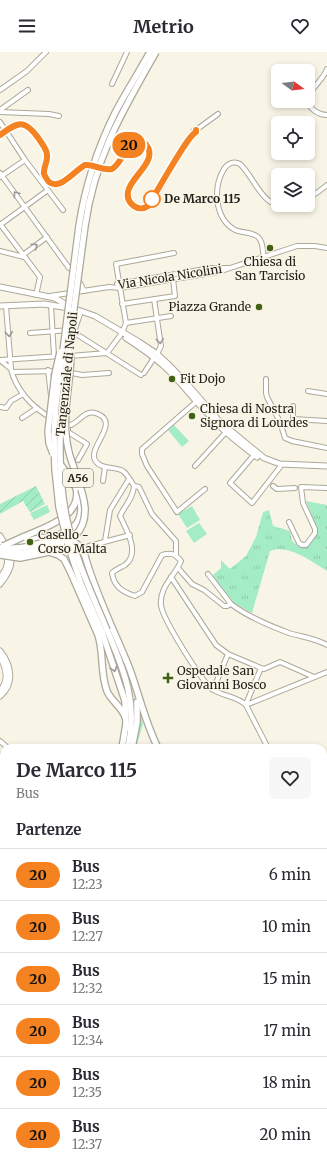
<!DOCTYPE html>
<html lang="it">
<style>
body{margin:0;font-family:Merriweather,serif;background:#f7f7f7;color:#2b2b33;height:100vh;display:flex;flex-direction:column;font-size:15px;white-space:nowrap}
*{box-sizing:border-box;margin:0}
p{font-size:13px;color:#7c7c81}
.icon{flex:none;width:22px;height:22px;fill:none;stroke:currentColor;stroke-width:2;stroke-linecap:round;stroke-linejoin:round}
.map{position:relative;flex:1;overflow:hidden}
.sheet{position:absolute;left:0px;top:692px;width:327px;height:424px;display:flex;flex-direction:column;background:#fff;border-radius:12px 12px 0 0;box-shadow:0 2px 6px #0003}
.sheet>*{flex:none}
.badge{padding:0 8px;border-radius:13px;font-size:14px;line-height:26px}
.needle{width:26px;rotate:105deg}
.buttons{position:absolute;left:271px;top:12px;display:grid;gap:8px}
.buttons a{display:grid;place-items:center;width:44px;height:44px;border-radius:6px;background:#fff;box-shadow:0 2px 6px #0003;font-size:20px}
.map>.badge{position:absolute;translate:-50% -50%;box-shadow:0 0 0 2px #fff}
h2{padding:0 16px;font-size:15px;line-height:36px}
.round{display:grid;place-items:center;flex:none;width:42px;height:42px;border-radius:6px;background:#f7f7f7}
.headline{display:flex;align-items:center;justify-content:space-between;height:68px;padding:0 16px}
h1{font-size:19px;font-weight:700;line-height:30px}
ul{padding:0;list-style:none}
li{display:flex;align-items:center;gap:12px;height:52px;padding:0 16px;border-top:1px solid #e1e1e2}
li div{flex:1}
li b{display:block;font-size:15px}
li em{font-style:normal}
li .badge{min-width:44px;font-weight:700;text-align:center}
header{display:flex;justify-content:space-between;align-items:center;height:52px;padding:0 16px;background:#fff;font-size:18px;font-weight:700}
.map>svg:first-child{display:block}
</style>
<header><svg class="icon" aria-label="menu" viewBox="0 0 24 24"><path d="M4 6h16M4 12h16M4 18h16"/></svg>Metrio<svg class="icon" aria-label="heart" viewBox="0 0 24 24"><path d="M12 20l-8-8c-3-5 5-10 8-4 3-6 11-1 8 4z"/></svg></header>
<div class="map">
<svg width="327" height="1116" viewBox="0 0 327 1116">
<defs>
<pattern id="grass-tufts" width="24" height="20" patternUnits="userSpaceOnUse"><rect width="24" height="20" fill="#a4ecc5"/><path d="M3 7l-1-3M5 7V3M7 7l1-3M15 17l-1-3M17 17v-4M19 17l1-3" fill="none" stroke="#8dcaa9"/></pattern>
<pattern id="cemetery-stones" width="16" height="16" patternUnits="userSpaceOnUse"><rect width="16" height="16" fill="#a4ecc5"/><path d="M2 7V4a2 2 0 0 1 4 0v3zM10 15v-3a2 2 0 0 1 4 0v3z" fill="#8dcaa9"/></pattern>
<pattern id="garden-furrows" width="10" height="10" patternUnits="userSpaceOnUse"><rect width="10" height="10" fill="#a4ecc5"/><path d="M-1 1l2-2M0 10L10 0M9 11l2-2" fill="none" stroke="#8dcaa9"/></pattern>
</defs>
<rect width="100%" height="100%" fill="#f9f5e6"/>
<g fill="url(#grass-tufts)">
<path d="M 306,449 L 327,453 L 327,519 C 310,509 289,492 270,499 L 252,561 L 234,551 L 212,524 L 221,516 L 221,508 L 230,517 L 246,504 L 256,485 L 263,460 L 269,458 L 273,474 L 290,479 L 292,489 L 298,494 L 307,495 L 318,478 Z"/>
<path d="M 140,659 L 143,672 L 136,696 L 134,696 L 139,678 Z"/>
</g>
<path fill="url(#cemetery-stones)" d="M 4,965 L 4,1112 L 107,1112 L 107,1116 L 0,1116 L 0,966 Z"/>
<g fill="#a4ecc5">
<path d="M 174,373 L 189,389 L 182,395 L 168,378 Z"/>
<path d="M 47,453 L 50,460 L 34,468 L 30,461 Z"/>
<path d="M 192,454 L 200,468 L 187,476 L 178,462 Z"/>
<path d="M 199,471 L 207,482 L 194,491 L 186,479 Z"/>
</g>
<path fill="url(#garden-furrows)" d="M 36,434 L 45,452 L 30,460 L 23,449 L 0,462 L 0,452 Z"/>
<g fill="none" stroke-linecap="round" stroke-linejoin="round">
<g stroke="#aca89a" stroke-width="6">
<g id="minor">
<path d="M 112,32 L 127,0"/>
<path d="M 0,38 L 27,19 L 46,0"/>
<path d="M 308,45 C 312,35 323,28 327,17"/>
<path d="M 308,49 C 309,57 319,63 327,63"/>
<path d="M 0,58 L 28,38"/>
<path d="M 0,60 L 49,62 L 59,64"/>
<path d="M 0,70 L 25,108 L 63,158"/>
<path d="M 196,78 L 218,62"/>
<path d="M 0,83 C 18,71 25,67 38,86 C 42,91 47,97 47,103 C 49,116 37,119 51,131 L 60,133 L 80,116 L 88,113"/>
<path d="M 102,117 C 127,121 120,84 144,90 C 165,111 116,130 131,151 C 135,156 139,157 145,156 C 161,145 183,85 196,80 L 196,78 L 194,78 L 193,80"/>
<path d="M 0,121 L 69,216"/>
<path d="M 0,125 L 25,108"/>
<path d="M 308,146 L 318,140 L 327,133"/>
<path d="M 0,172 L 40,225 L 36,243"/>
<path d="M 0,173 L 48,138"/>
<path d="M 0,199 L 24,205"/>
<path d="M 23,203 L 47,185"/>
<path d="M 264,205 C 262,199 264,190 258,185 C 252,180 242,181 235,178 C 214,166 213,135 224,117 C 228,111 234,109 240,112 C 257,128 262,160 293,153"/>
<path d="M 80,231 L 84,239"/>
<path d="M 117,232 L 211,216 L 229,216"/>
<path d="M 50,244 L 109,235 L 120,236 L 218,220 L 297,194 L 315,194 L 327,196"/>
<path d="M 154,247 L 161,294 L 157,302"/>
<path d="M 122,252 L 175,244 L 173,227"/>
<path d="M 51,253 L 54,304"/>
<path d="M 6,254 L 11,317 C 16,338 32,355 51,366"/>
<path d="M 126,271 L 171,264"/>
<path d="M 74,280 L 81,259"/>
<path d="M 30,281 L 70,278 L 141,323"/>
<path d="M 70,304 L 107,301 L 122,281 L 126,271 L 116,212 L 174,201"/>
<path d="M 0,308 L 11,317"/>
<path d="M 1,308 L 61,304"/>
<path d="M 48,318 L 51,344"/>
<path d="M 12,320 L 57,319"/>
<path d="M 67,320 L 82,323 L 109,321"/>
<path d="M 144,321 L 154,306"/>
<path d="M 266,327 L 266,341 L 267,345 L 280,370 L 285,386 L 292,389 L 327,396"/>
<path d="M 308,339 L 327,342"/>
<path d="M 197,349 L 142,397 L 142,402 L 147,414 L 177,460 L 205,437"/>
<path d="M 293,354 L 293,367 L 327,369"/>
<path d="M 0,355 L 6,356 L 11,349 L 23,342"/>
<path d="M 22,366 L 37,356"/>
<path d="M 64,372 L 71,373 C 77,370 81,365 86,362 C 90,360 94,360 98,362 C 120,371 88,395 95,408 C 100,418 115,414 123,419 C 127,422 131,429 134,434 C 133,447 125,453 120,464 C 126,477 141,501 125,513 C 120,516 116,517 112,521 C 114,535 123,540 135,544 L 142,540 L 162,503 C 171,500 175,502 181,509 C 175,524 159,535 161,553 C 162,566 202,630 212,637 C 221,644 237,644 246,653 L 268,696"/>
<path d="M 68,376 L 68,380 L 87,392 L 78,408"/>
<path d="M 254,403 L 230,431 L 252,451 L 280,415"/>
<path d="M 195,414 L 226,380"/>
<path d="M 103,429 L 105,415"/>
<path d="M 134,434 L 139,435 L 152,462 L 176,489 L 176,503"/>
<path d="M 273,434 L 277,437 L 295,436"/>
<path d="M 289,470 L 299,491 L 302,493 L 306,493 L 315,481 L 315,477 L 303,451 L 301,435 L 327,436"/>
<path d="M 105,489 L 110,458 L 129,427"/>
<path d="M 89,494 L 130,483"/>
<path d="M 178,516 L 192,532 L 204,538 L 224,554 L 227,554 L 231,552"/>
<path d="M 208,522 L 231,552 C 247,564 270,574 289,581 C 302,585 315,586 327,593"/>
<path d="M 171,525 L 216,593 L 228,602 L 261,616 L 264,617 L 280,610 L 314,625"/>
<path d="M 213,638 L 228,602"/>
<path d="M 246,652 L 261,616"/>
<path d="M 246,653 L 327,620"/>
<path d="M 0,689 L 8,696"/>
<path d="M 0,706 L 4,701"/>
<path d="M 0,798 L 4,796"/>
<path d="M 139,1112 L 139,1116"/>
<path d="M 180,1112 L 180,1116"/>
<path d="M 293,1112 L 295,1116"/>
<path d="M 272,1116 L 276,1112"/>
</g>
</g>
<g stroke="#aca89a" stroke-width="7">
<g id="major">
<path d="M 0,235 L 55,246 L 72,256 L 95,264 L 139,290 L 157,302 L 168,312 L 188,333 L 219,369 L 264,406 L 280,412 L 327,414"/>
<path d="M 0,254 L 44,252 L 69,256"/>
<path d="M 126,286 C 140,295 153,304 165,315 C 181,330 194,348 209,363 C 223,379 240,392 257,405"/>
<path d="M 0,484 C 12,505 17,511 0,532"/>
<path d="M 0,491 C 9,506 11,512 0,526"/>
<path d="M 0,599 C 11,613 15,631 0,644"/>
<path d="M 0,605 C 7,616 9,629 0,639"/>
<path d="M 323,708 L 327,706"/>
<path d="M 0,841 L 4,839"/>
<path d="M 323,889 L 327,887"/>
<path d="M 0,900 L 4,903"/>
<path d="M 323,915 L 327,916"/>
<path d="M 109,1112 L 109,1116"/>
</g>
</g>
<g stroke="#aca89a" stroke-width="8">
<g id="highway">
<path d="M 23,485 C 43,476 83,465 76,436"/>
<path d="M 49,485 C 74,481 86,469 79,443"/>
<path d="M 8,493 L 40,486 L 52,485"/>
<path d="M 85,504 C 96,543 114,578 129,615 C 139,642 145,670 158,696"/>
<path d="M 107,578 C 124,618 138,651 128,696"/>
<path d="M 102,580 L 125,649 L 126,672 L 122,696"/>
<path d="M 98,583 C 104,601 100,621 107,639 C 111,649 122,655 125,665"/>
<path d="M 132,696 L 137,670 L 137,650"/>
<path d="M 190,1112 L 194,1116"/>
<path d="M 196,1112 L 200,1116"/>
<path d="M 203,1112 L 207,1116"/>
<path d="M 211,1112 L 216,1116"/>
</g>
</g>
<use href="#minor" stroke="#fff" stroke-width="4"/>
<use href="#major" stroke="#fff" stroke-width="5"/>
<use href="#highway" stroke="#fff" stroke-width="5.5"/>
<g stroke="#aca89a" stroke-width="8" stroke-linecap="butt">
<g id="highway-bridge">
<path d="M 71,301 C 71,328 63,356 66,383 C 67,393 69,403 73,413 C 80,436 95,463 75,484"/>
<path d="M 53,402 L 49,391 L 48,379 L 55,322 L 60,300"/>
<path d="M 60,412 L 70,425 L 76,436"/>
<path d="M 3,494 L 23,485"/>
<path d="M 0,496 C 8,496 17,497 25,495 C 47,491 74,475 85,504"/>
<path d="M 0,500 L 24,501 L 62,491"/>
<path d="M 0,503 L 20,506 L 49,500 L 58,503 L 64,507 L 70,519 L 98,583"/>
<path d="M 107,578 C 91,540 74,504 66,464 C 54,403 62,346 70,286 C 75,249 80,211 85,174 C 95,104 122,60 156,0"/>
<path d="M 102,580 L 81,532 L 69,496 L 59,455 L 55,417 L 54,383 L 56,353 L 79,174 C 85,135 97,97 115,61 C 126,40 139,20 150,0"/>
</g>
</g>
<use href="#highway-bridge" stroke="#fff" stroke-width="5.5"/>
</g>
<defs><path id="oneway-chevron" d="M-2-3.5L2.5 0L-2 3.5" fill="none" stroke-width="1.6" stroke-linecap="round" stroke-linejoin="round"/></defs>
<g stroke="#9b9a98">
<use href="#oneway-chevron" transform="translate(16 142) rotate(-127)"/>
<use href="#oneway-chevron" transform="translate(35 194) rotate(-37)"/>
<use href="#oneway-chevron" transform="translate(9 282) rotate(84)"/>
<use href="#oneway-chevron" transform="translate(160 289) rotate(84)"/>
<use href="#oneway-chevron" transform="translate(114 617) rotate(72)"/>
</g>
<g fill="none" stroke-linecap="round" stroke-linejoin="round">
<g stroke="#fff" stroke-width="9">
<path id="line" d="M 0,83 C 18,70 24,66 39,87 C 42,92 47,97 47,103 C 48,110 43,115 44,122 C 45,124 47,128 49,130 C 60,139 75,118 85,113 C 94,112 102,119 112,117 C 125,109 125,86 144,90 C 162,108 130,124 128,140 C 126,151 138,161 148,154 C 156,142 187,84 196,80 L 196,78"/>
</g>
<use href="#line" stroke="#f58220" stroke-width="6"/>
</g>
<circle fill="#fff" stroke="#f58220" stroke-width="2" cx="152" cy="147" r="8"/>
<g fill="#416116" stroke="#f9f5e6" stroke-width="1.5">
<circle cx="270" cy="196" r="4"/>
<circle cx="259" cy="255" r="4"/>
<circle cx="172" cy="327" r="4"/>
<circle cx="192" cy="364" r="4"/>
<circle cx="30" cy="490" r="4"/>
<path d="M166 620h4v4h4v4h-4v4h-4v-4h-4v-4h4z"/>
</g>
<g text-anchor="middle" stroke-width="3" stroke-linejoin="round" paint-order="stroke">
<rect fill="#f9f5e6" stroke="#625f57" stroke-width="1" x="63" y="417" width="30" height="18" rx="3"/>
<g font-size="11" font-weight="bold" fill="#211f1a">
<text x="78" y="430">A56</text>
</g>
<g font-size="12" font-weight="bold" fill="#211f1a" stroke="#f9f5e6" text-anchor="start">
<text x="164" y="151">De Marco 115</text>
</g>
<g font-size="12" fill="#211f1a" stroke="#f9f5e6" text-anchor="start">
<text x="270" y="214" text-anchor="middle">Chiesa di<tspan x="270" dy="14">San Tarcisio</tspan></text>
<text x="251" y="259" text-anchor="end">Piazza Grande</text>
<text x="180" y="331">Fit Dojo</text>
<text x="200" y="361">Chiesa di Nostra<tspan x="200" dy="14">Signora di Lourdes</tspan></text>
<text x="38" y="487">Casello -<tspan x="38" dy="14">Corso Malta</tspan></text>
<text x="177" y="623">Ospedale San<tspan x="177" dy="14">Giovanni Bosco</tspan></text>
</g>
<g font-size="12" fill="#211f1a" stroke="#f9f5e6">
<text transform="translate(170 225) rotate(-9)" y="4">Via Nicola Nicolini</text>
<text transform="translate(67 322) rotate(-84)" y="4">Tangenziale di Napoli</text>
</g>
</g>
</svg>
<div class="buttons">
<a><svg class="needle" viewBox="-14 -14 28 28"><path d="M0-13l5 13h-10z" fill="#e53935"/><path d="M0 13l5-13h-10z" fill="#7c7c81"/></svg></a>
<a><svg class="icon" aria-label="locate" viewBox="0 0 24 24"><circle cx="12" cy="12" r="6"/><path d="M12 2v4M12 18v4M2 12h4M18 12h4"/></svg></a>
<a><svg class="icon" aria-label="layers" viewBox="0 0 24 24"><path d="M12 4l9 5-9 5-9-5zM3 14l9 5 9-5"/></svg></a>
</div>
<b class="badge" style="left:129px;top:93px;background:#f58220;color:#111">20</b>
<section class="sheet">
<div class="headline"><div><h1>De Marco 115</h1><p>Bus</p></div><a class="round"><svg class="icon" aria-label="heart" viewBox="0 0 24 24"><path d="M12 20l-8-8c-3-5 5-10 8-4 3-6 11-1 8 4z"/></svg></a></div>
<h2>Partenze</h2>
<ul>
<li><span class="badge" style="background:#f58220;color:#111">20</span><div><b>Bus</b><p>12:23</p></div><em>6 min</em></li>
<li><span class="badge" style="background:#f58220;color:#111">20</span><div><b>Bus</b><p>12:27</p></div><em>10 min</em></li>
<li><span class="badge" style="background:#f58220;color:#111">20</span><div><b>Bus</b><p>12:32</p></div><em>15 min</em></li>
<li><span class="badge" style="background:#f58220;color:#111">20</span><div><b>Bus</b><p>12:34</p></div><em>17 min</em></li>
<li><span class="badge" style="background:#f58220;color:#111">20</span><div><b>Bus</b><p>12:35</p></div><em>18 min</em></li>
<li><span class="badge" style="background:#f58220;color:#111">20</span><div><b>Bus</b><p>12:37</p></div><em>20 min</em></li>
</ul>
</section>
</div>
